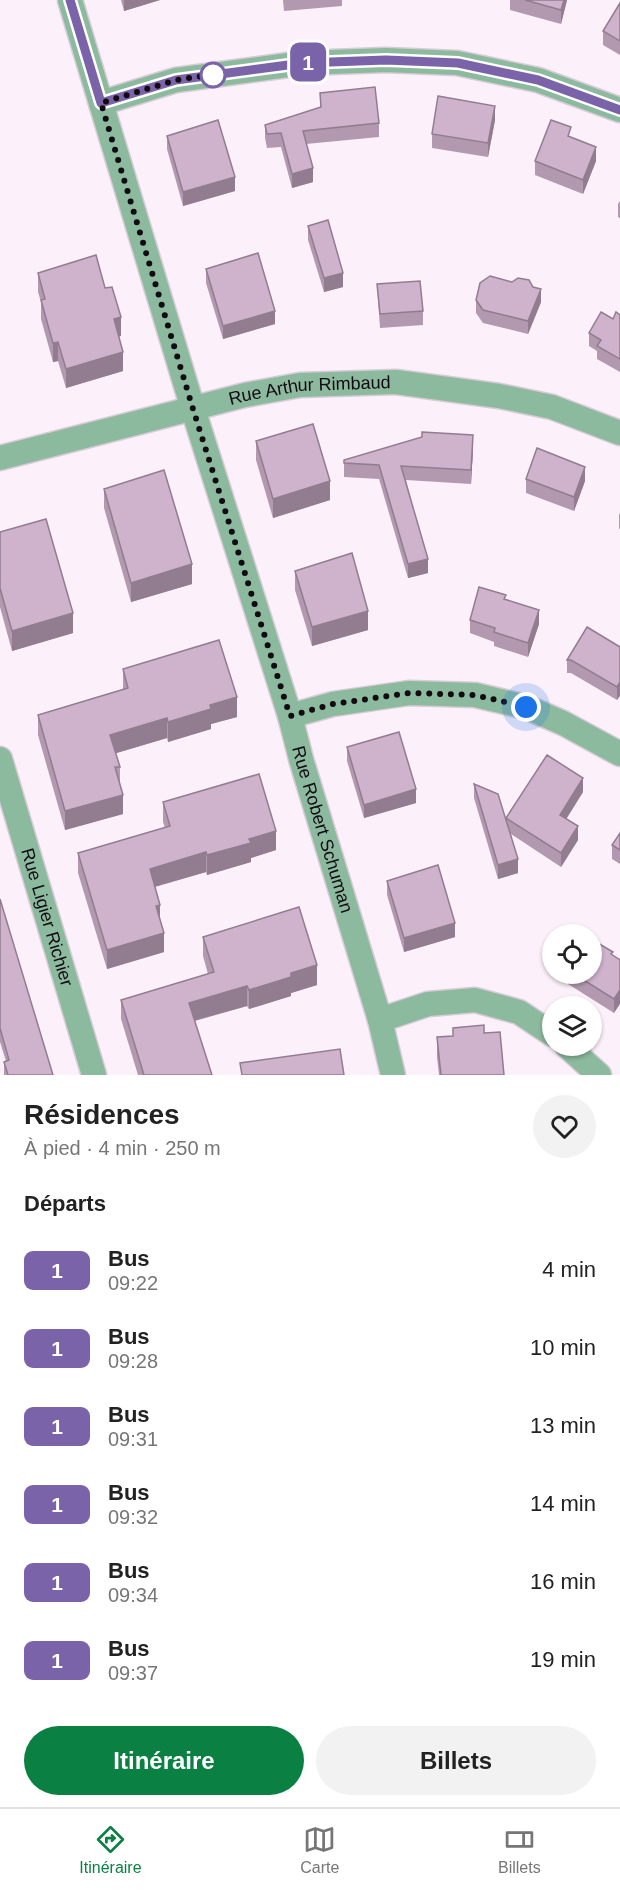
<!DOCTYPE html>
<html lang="fr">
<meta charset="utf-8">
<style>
body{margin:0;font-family:Arial,sans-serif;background:#f2f2f2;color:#222;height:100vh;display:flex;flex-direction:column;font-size:22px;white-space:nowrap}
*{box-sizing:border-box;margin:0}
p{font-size:20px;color:#767676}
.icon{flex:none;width:33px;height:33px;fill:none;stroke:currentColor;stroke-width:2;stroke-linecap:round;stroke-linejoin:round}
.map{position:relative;height:1075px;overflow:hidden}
.drawer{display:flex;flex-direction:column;background:#fff;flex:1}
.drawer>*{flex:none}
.badge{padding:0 12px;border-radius:9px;font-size:21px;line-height:39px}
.tools{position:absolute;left:542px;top:924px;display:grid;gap:12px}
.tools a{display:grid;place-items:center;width:60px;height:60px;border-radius:50%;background:#fff;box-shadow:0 2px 4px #0004;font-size:30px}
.you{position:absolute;width:30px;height:30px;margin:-15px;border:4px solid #fff;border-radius:50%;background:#1a73e8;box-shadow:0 0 0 9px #1a73e833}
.map>.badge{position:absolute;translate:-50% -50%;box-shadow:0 0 0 3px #fff}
h2{padding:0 24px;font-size:22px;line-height:54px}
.round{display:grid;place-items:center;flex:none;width:63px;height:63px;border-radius:32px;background:#f2f2f2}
.headline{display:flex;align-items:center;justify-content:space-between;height:102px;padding:0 24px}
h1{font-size:28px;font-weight:700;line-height:45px}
.cta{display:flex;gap:12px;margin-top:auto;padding:12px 24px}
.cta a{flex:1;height:69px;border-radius:36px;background:#0b8043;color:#fff;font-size:24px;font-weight:700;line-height:69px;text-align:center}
.cta a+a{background:#f2f2f2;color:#222}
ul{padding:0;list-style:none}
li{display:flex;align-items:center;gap:18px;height:78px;padding:0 24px}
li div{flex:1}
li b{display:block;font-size:22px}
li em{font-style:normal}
li .badge{min-width:66px;font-weight:700;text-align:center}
.tab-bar{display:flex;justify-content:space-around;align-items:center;height:84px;border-top:2px solid #e0e0e0;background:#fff;font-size:16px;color:#767676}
.tab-bar a{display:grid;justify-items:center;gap:3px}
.tab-bar .active{color:#0b8043}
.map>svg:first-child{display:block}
</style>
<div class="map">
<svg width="620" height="1075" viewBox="0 0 620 1075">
<rect width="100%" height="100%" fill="#fcf0fa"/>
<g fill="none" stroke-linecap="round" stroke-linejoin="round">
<g stroke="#d7cbd5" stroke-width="27">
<g id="street">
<path id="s1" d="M 70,0 L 193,409 L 290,716 L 301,759 L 380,1020 L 393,1075"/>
<path d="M 101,103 L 176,80 L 303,63 L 386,60 L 457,63 L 538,80 L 620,110"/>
<path id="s2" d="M 0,458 L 245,395 L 300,385 L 396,382 L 499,396 L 552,407 L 620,433"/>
<path d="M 290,716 L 333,704 L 409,693 L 475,695 L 526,707 L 563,723 L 620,754"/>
<path id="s3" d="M 0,759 L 94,1075"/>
<path d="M 380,1020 L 428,1004 L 475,1000 L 519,1012 L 552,1034"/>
<path d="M 567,1046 L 599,1075"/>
</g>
</g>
<use href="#street" stroke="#8bba9e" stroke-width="24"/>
</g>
<g fill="#b299af">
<path d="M 121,0 L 160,0 L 124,11 Z"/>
<path d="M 283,0 L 342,0 L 342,6 L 284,11 Z"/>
<path d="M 510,0 L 567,0 L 561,24 L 510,10 Z"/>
<path d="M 620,3 L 620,55 L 603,45 L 603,31 Z"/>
<path d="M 320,93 L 379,123 L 379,137 L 306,144 L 313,182 L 292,188 L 281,147 L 267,148 L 265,138 L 265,125 L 320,108 Z"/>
<path d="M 495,120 L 488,157 L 432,148 L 432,134 Z"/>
<path d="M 167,136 L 235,191 L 183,206 L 167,149 Z"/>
<path d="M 535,161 L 596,161 L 583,194 L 535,175 Z"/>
<path d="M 620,201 L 620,218 L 618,217 L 618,204 Z"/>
<path d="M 308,226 L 343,287 L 324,292 L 308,240 Z"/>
<path d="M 206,269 L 275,324 L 223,339 L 206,283 Z"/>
<path d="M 38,273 L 121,336 L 119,336 L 123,371 L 66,388 L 58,361 L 53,362 L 41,319 L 41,302 L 38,292 Z"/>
<path d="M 377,284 L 423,311 L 423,325 L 380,328 Z"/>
<path d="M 476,300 L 541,302 L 528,334 L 483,323 L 476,313 Z"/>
<path d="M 620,315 L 620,372 L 597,359 L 597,351 L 589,346 L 589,333 Z"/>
<path d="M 256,441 L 330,500 L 273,518 L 256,460 Z"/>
<path d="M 473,449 L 471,484 L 406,480 L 428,573 L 408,578 L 379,479 L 344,477 L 344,460 Z"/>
<path d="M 526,479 L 585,481 L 574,511 L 526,493 Z"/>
<path d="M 104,489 L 192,584 L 131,602 L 104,508 Z"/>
<path d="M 620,513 L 620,529 L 619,529 L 619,515 Z"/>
<path d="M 0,532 L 73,633 L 12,651 L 0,607 Z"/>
<path d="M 295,571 L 368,630 L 312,646 L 295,590 Z"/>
<path d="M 506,600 L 539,624 L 528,657 L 494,646 L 494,642 L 470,633 L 470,620 Z"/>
<path d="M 620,647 L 617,700 L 571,673 L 567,673 L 567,660 Z"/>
<path d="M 123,669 L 237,717 L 211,724 L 211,729 L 168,742 L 167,738 L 116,753 L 120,767 L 120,783 L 123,814 L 65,830 L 38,735 L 38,715 L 123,689 Z"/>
<path d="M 347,747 L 416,803 L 364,818 L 347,761 Z"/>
<path d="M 474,784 L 506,821 L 506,818 L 583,792 L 566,819 L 578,840 L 561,867 L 511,834 L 518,873 L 498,879 L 474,798 Z"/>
<path d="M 163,802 L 276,850 L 251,858 L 251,862 L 207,875 L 206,872 L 155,887 L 164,952 L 107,969 L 78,873 L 78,853 L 165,828 L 163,822 Z"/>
<path d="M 620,833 L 620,864 L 612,859 L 612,845 Z"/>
<path d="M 387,881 L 455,937 L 404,952 L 387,895 Z"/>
<path d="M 0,899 L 53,1075 L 4,1075 L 4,1062 L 6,1061 L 0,1042 Z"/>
<path d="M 203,937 L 317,985 L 291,993 L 291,996 L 249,1009 L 247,1006 L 195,1021 L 212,1075 L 138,1075 L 121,1019 L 121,1000 L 208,974 L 203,956 Z"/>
<path d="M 620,960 L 614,1013 L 568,984 L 568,974 L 591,974 Z"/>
<path d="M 453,1028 L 484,1033 L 504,1075 L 439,1075 L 437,1057 L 437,1037 L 453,1036 Z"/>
</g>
<g fill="#917d8f">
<path d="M 124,0 L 160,0 L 124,11 Z"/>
<path d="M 564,0 L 567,0 L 561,24 L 561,10 Z"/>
<path d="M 495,106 L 495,120 L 488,157 L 488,143 Z"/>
<path d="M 596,147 L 596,161 L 583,194 L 583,180 Z"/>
<path d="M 313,168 L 313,182 L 292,188 L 292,174 Z"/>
<path d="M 235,177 L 235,191 L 183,206 L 183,192 Z"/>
<path d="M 343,273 L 343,287 L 324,292 L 324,278 Z"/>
<path d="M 541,289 L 541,302 L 528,334 L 528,321 Z"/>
<path d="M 275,311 L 275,324 L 223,339 L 223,326 Z"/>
<path d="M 121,317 L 121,336 L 114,338 L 114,319 Z"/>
<path d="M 58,342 L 58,361 L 53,362 L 53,343 Z"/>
<path d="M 123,352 L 123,371 L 66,388 L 66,369 Z"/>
<path d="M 473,435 L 473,449 L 471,484 L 471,470 Z"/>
<path d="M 585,467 L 585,481 L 574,511 L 574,497 Z"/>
<path d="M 330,481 L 330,500 L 273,518 L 273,499 Z"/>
<path d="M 428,559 L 428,573 L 408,578 L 408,564 Z"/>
<path d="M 192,564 L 192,584 L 131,602 L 131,583 Z"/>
<path d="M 539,610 L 539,624 L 528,657 L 528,643 Z"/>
<path d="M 368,611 L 368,630 L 312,646 L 312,627 Z"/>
<path d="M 73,613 L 73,633 L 12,651 L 12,631 Z"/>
<path d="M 620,682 L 620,696 L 617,700 L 617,687 Z"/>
<path d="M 237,697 L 237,717 L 211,724 L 211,729 L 168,742 L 168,722 L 210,705 Z"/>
<path d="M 167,718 L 167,738 L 110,755 L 110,735 Z"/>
<path d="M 583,778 L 583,792 L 560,829 L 560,815 Z"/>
<path d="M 416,789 L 416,803 L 364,818 L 364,805 Z"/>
<path d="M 123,795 L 123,814 L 65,830 L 65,811 Z"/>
<path d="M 578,826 L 578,840 L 561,867 L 561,853 Z"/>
<path d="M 276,831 L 276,850 L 251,858 L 251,862 L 207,875 L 207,855 L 249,839 Z"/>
<path d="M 206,852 L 206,872 L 150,888 L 150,869 Z"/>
<path d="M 518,859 L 518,873 L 498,879 L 498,865 Z"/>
<path d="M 160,905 L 160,925 L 156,906 Z"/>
<path d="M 455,923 L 455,937 L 404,952 L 404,938 Z"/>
<path d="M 164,933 L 164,952 L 107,969 L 107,950 Z"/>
<path d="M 317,965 L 317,985 L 291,993 L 291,996 L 249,1009 L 249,990 L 291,973 Z"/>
<path d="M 247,986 L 247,1006 L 189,1022 L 189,1003 Z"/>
<path d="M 620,990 L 620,1004 L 614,1013 L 614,999 Z"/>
</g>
<g fill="#cfb2cc" stroke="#917d8f" stroke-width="1.5">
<path d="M 525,0 L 564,0 L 561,10 Z"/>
<path d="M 620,3 L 620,41 L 603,31 Z"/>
<path d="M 375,87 L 379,123 L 303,131 L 313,168 L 292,174 L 281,133 L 267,134 L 265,125 L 321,107 L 320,93 Z"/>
<path d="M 438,96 L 495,106 L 488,143 L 432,134 Z"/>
<path d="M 218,120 L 235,177 L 183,192 L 167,136 Z"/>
<path d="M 551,120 L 571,127 L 568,136 L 596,147 L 583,180 L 535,161 Z"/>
<path d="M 328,220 L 343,273 L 324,278 L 308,226 Z"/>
<path d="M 258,253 L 275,311 L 223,326 L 206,269 Z"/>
<path d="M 96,255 L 105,288 L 112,287 L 121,317 L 114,319 L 123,352 L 66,369 L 58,342 L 53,343 L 49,329 L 41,300 L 45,299 L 38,273 Z"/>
<path d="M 490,276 L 512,282 L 518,278 L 529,280 L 533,287 L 541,289 L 528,321 L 483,310 L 476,300 L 480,283 Z"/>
<path d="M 420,281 L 423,311 L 380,314 L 377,284 Z"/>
<path d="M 601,312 L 613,319 L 616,312 L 620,315 L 620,359 L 597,346 L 601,340 L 589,333 Z"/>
<path d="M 313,424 L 330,481 L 273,499 L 256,441 Z"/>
<path d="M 422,432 L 473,435 L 471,470 L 401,466 L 428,559 L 408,564 L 379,465 L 344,463 L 344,460 L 422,437 Z"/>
<path d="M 537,448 L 585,467 L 574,497 L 526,479 Z"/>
<path d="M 164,470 L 192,564 L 131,583 L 104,489 Z"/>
<path d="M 46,519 L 73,613 L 12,631 L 0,588 L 0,532 Z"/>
<path d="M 352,553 L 368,611 L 312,627 L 295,571 Z"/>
<path d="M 479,587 L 506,595 L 504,599 L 539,610 L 528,643 L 494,632 L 495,628 L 470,620 Z"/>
<path d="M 587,627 L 620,647 L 620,682 L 617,687 L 571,660 L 567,660 Z"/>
<path d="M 219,640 L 237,697 L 210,705 L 211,709 L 168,722 L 167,718 L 110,735 L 120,767 L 115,767 L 123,795 L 65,811 L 38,715 L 128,688 L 123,669 Z"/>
<path d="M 399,732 L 416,789 L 364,805 L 347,747 Z"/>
<path d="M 547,755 L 583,778 L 560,815 L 578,826 L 561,853 L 506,818 Z"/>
<path d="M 259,774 L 276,831 L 249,839 L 251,843 L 207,855 L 206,852 L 150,869 L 160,905 L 156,906 L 164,933 L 107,950 L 78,853 L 170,826 L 163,802 Z"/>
<path d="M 474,784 L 498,794 L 518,859 L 498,865 Z"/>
<path d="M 620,833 L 620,850 L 612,845 Z"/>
<path d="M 438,865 L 455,923 L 404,938 L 387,881 Z"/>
<path d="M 0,899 L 53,1075 L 8,1075 L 4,1062 L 9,1060 L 0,1028 Z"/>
<path d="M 299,907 L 317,965 L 291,973 L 291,977 L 249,990 L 247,986 L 189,1003 L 212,1075 L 144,1075 L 121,1000 L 214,972 L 203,937 Z"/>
<path d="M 591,939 L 613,952 L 611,954 L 620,960 L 620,990 L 614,999 L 574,974 L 591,974 Z"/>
<path d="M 484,1025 L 484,1033 L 500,1032 L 504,1075 L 441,1075 L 437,1037 L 453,1036 L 453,1028 Z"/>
<path d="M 340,1049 L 344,1075 L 242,1075 L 240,1063 Z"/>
</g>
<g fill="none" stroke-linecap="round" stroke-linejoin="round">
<g stroke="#fff" stroke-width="14">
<path id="line" d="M 70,0 L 101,103 L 176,80 L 303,63 L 386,60 L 458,63 L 538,80 L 620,110"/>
</g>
<use href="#line" stroke="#7a63a9" stroke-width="9"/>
<path stroke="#130a12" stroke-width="6" stroke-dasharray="0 10.8" d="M 213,75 L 217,74 L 176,80 L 101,103 L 193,409 L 290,716 L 333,704 L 409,693 L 475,695 L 526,707"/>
</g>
<circle fill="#fff" stroke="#7a63a9" stroke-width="3" cx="213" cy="75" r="12"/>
<g text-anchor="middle" stroke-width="4.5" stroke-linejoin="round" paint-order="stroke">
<g font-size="18" fill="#130a12" stroke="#fff">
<text dy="6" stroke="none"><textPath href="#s2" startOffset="318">Rue Arthur Rimbaud</textPath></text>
<text dy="6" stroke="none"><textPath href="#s1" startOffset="867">Rue Robert Schuman</textPath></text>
<text dy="6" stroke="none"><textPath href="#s3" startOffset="165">Rue Ligier Richier</textPath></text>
</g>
</g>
</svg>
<div class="tools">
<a><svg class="icon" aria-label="locate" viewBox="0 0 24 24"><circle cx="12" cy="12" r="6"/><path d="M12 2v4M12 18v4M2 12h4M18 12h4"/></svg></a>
<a><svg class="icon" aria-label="layers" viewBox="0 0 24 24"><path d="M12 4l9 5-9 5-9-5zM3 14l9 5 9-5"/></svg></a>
</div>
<div class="you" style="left:526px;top:707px"></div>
<b class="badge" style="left:308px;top:62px;background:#7a63a9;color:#fff">1</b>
</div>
<section class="drawer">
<div class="headline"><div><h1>Résidences</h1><p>À pied · 4 min · 250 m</p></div><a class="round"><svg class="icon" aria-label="heart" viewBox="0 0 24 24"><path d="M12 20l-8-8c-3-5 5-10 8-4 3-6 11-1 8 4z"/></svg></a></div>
<h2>Départs</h2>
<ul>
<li><span class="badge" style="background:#7a63a9;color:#fff">1</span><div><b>Bus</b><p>09:22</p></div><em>4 min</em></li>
<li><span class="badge" style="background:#7a63a9;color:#fff">1</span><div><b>Bus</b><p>09:28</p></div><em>10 min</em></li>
<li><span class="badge" style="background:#7a63a9;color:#fff">1</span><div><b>Bus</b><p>09:31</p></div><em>13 min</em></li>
<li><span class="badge" style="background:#7a63a9;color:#fff">1</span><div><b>Bus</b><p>09:32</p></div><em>14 min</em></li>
<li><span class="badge" style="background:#7a63a9;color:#fff">1</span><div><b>Bus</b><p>09:34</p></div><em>16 min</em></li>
<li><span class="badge" style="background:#7a63a9;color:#fff">1</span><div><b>Bus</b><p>09:37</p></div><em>19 min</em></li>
</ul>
<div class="cta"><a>Itinéraire</a><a>Billets</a></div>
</section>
<nav class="tab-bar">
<a class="active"><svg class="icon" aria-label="directions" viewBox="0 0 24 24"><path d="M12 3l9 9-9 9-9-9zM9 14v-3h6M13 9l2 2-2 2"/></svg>Itinéraire</a>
<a><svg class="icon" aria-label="map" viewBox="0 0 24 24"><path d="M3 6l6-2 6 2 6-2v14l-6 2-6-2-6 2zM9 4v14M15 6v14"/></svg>Carte</a>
<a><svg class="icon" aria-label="tickets" viewBox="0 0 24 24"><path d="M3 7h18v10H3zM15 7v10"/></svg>Billets</a>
</nav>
